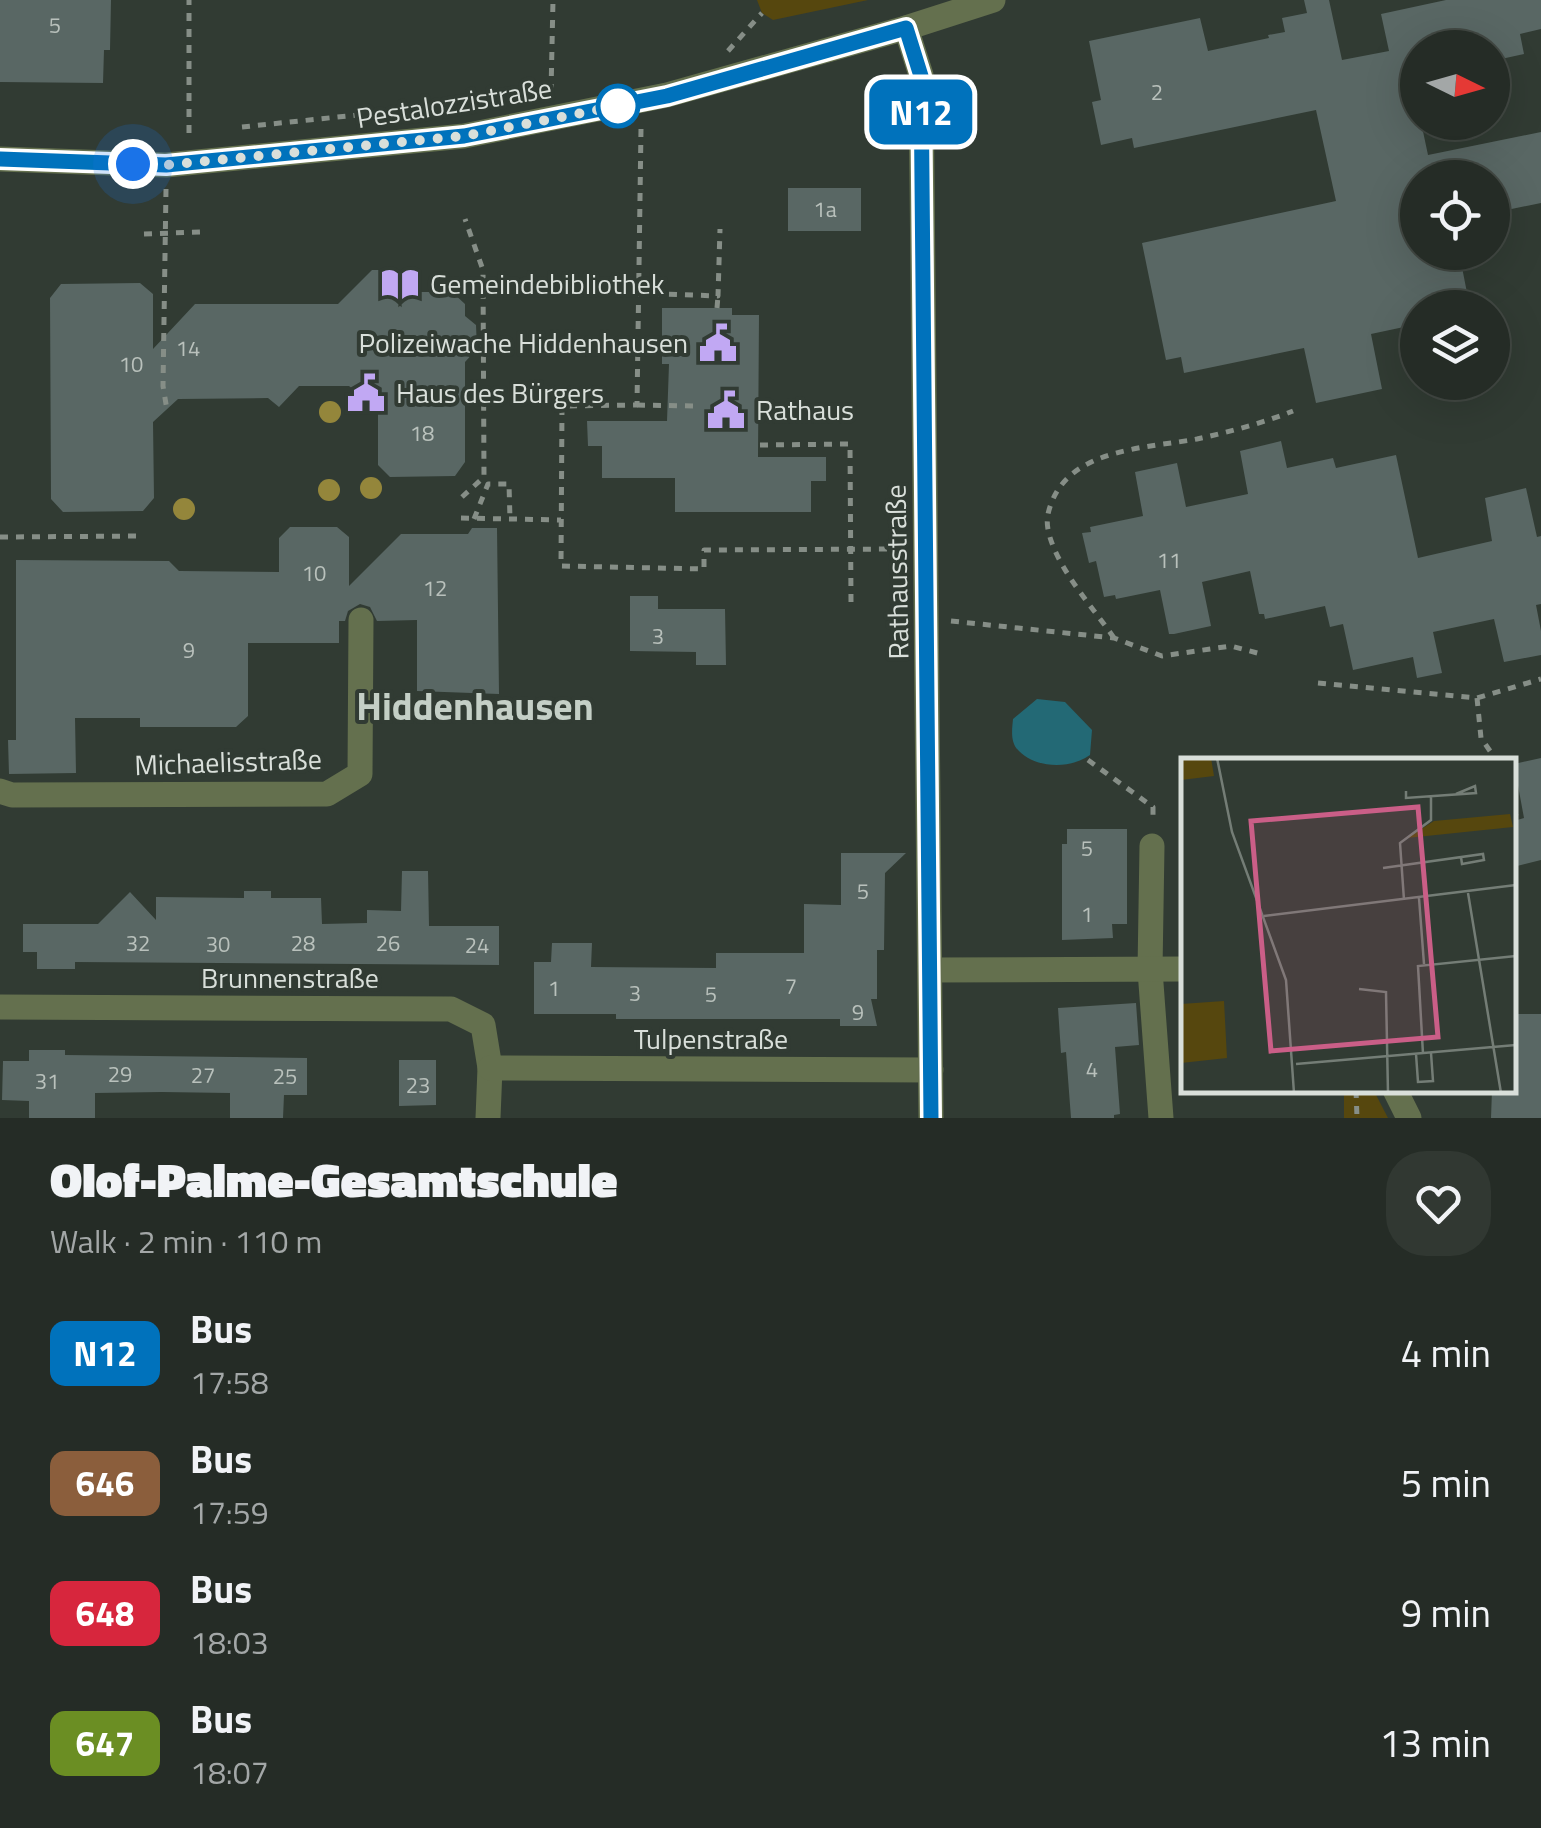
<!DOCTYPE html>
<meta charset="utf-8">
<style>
body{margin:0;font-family:"Titillium Web",sans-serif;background:#313832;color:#f1f3f6;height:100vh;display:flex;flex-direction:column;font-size:38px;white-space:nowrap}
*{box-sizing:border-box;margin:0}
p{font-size:32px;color:#a3a7a7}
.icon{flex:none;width:55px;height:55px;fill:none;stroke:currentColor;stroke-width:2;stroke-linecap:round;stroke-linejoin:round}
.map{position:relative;height:1118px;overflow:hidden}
.side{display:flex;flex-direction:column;background:#252c26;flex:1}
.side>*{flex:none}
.badge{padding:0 20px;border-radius:15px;font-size:35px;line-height:65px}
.needle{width:65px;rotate:95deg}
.buttons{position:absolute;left:1400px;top:30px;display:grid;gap:20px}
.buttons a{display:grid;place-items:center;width:110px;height:110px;border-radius:50%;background:#252c26;box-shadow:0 10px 40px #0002,0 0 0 2px #424843;font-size:50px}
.you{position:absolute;width:50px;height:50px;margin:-25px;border:8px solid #fff;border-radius:50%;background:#1a73e8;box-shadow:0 0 0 15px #1a73e833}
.map>.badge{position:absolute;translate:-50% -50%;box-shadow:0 0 0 5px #fff}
.round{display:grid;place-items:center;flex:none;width:105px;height:105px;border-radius:40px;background:#313832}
.headline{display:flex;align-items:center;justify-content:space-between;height:170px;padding:0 50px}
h1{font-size:48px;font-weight:800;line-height:75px}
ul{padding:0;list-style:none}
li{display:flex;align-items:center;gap:30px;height:130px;padding:0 50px}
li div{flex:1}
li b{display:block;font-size:38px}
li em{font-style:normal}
li .badge{min-width:110px;font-weight:700;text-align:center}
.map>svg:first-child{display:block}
</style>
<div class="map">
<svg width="1541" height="1118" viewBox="0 0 1541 1118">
<rect width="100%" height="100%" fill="#313b33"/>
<g fill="#56470e">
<path d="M 757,0 L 868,0 L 773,20 L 762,13 Z"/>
<path d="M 1344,1091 L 1374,1091 L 1388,1118 L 1344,1118 Z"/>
</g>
<path fill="#236975" d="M 1037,699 L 1065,702 L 1092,730 L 1090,755 C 1071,769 1037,769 1019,751 C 1010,743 1012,730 1013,719 Z"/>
<g fill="#596764">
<path d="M 0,0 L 111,0 L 110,50 L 104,50 L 103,83 L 0,82 Z"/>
<path d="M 1304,0 L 1329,0 L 1342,60 L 1389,51 L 1381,14 L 1446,0 L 1541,0 L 1541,29 L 1520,34 L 1524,54 L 1492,61 L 1492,48 L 1418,48 L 1418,77 L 1412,78 L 1418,122 L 1421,122 L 1428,155 L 1541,132 L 1541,203 L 1492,213 L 1492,178 L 1418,178 L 1418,252 L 1459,252 L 1470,308 L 1418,308 L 1418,324 L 1371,334 L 1382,389 L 1316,403 L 1304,348 L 1184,373 L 1181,357 L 1166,360 L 1142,243 L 1336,201 L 1316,110 L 1134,148 L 1132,138 L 1101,145 L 1092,102 L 1101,100 L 1089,41 L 1200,18 L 1208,51 L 1269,38 L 1268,35 L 1285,32 L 1282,18 L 1307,13 Z"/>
<rect x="788" y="188" width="73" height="43"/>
<path d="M 372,270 L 396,270 L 419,292 L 452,292 L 465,304 L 465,316 L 476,325 L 477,349 L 465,362 L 465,462 L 455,476 L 390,477 L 378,465 L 378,409 L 349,386 L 299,386 L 279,407 L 268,398 L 178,399 L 153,422 L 154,498 L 143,511 L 63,512 L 51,499 L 50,298 L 61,284 L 140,283 L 153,294 L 153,349 L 195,304 L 338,304 Z"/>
<path d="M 662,308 L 732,308 L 732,315 L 759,315 L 758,457 L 826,457 L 826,481 L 811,481 L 811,512 L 675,512 L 675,478 L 602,478 L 602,446 L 588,446 L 587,421 L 667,421 L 669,364 L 662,364 Z"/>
<path d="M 1281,441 L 1287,468 L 1333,458 L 1336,468 L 1396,455 L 1418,558 L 1492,541 L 1485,498 L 1526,488 L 1537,537 L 1541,536 L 1541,604 L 1536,605 L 1541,631 L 1541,655 L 1504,662 L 1494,619 L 1433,632 L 1442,673 L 1417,678 L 1413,657 L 1353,670 L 1343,624 L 1330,627 L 1325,606 L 1265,619 L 1264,614 L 1259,614 L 1250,571 L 1202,582 L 1211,626 L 1174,634 L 1169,634 L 1160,590 L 1116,599 L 1115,595 L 1104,597 L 1096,561 L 1089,563 L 1082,533 L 1091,532 L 1090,527 L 1143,516 L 1135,472 L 1177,463 L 1186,507 L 1248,494 L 1240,451 Z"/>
<path d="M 290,527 L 337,527 L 349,537 L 349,586 L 401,534 L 468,534 L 472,528 L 497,528 L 499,694 L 417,691 L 417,620 L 377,621 L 370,607 L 360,604 L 348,611 L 345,621 L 339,621 L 339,643 L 248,643 L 248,716 L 236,727 L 140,727 L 140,718 L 75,718 L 76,773 L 9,774 L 8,740 L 16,740 L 16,560 L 169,561 L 179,571 L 279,572 L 279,538 Z"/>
<path d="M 630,596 L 658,596 L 658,609 L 725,609 L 726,665 L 696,665 L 696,652 L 630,651 Z"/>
<path d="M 1541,758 L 1541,860 L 1517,866 L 1514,821 L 1524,818 L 1514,764 Z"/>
<path d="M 1067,829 L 1127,829 L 1127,924 L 1112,924 L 1113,938 L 1062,940 L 1062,844 L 1067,844 Z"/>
<path d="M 841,853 L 906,853 L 885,873 L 884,950 L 877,950 L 877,999 L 871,999 L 877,1026 L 840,1026 L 840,1019 L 616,1019 L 616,1014 L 534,1014 L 534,962 L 551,962 L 552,943 L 592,943 L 591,967 L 716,968 L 716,953 L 804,953 L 804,904 L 841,905 Z"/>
<path d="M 402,871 L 428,871 L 429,926 L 499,926 L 499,965 L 75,962 L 75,969 L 37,969 L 37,952 L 23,952 L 23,924 L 98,924 L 130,892 L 156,920 L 156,897 L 244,898 L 244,891 L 271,891 L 271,898 L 321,898 L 322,924 L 367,923 L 367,910 L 401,911 Z"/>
<path d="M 1136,1003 L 1139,1045 L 1115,1047 L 1120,1114 L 1114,1115 L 1114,1118 L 1071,1118 L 1066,1052 L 1061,1053 L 1058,1008 Z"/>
<path d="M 1514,1014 L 1541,1014 L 1541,1118 L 1491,1118 L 1492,1090 L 1514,1090 Z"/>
<path d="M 29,1050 L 65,1050 L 65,1055 L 307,1058 L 307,1095 L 284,1095 L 283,1118 L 230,1118 L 230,1093 L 162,1092 L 95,1093 L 95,1118 L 29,1118 L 29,1101 L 2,1100 L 3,1061 L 29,1061 Z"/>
<path d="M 399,1060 L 436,1060 L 436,1105 L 399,1106 Z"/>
</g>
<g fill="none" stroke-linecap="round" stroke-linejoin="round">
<g stroke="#868e87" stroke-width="5" stroke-dasharray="8 8" stroke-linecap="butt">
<path d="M 728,51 L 762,13"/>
<path d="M 551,92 L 553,0"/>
<path d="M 242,127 L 434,107 L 514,95"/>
<path d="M 641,129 L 637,405 L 562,406 L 561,566 L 704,569 L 704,550 L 899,549"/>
<path d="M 189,133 L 189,0"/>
<path d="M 166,189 L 163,386 L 167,410"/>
<path d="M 144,234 L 200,232"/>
<path d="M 637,293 L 718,296 L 720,229"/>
<path d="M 717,308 L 718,296"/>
<path d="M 637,405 L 693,406"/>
<path d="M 760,445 L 850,444 L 851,602"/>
<path d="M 462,497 L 484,477 L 483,270 L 465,219"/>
<path d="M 461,518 L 561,520"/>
<path d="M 474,519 L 488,484 L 509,484 L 510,519"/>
<path d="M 0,537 L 143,536"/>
<path d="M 951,621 L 1114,638 L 1162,656 L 1231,646 L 1261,654"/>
<path d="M 1114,638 C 1092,606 1059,571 1049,534 C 1046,522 1047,515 1051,504 C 1071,448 1148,448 1197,439 C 1229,432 1263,423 1293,411"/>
<path d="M 1318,683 L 1477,698 L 1541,679"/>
<path d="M 1477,698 L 1481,738 L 1497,761"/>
<path d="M 1088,760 L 1153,807 L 1153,819"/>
<path d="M 1514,808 L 1517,820"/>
<path d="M 1356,1090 L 1357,1118"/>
</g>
<g stroke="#64704e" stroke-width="25">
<path d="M 906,28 L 921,75 L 931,1118"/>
<path d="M 0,159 L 166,165 L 464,136 L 667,95 L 906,28 L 993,0"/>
<path d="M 0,791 L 12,795 L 327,794 L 360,774 L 361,620"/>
<path d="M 1152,846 L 1150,970 L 1161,1118"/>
<path d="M 930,970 L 1184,969"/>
<path d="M 0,1007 L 451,1009 L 483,1025 L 490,1068 L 488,1118"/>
<path d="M 490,1068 L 931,1070"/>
<path d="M 1395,1090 L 1409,1118"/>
</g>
</g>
<g fill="#94863b">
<circle cx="330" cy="412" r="11"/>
<circle cx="371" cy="488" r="11"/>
<circle cx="329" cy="490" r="11"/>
<circle cx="184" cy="509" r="11"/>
</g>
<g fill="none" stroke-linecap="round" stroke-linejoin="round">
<g stroke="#fff" stroke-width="22">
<path id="line" d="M 0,159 L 166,165 L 464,136 L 667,96 L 906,28 L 921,76 L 931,1118"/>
</g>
<use href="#line" stroke="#0072bc" stroke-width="15"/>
<path stroke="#d9dfda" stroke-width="10" stroke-dasharray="0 18" d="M 133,164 L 166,165 L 464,136 L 618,106"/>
</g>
<defs>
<g id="library-bare" transform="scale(3)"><path d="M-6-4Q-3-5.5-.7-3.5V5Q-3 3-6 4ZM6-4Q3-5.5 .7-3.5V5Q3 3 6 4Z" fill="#c1a8f3" stroke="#313b33" stroke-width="2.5" paint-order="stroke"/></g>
<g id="civic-bare" transform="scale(3)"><path d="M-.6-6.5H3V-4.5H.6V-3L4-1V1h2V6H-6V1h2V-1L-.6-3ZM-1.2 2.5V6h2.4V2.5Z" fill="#c1a8f3" stroke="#313b33" stroke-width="2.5" paint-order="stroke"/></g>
</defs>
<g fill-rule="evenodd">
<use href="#library-bare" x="400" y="284"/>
<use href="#civic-bare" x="718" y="343"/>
<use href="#civic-bare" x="366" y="393"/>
<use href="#civic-bare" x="726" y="410"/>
</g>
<circle fill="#fff" stroke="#0072bc" stroke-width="5" cx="618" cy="106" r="20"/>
<g text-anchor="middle" stroke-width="8" stroke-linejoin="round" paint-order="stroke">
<g font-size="22" fill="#b9c1bc">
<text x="55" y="33">5</text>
<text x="1157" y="100">2</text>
<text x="825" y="217">1a</text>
<text x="188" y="356">14</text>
<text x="131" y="372">10</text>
<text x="422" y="441">18</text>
<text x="1169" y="568">11</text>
<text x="314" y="581">10</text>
<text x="435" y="596">12</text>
<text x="658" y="644">3</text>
<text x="189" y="658">9</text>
<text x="1087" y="856">5</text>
<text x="863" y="899">5</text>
<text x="1087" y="922">1</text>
<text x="138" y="951">32</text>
<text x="303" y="951">28</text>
<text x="388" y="951">26</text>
<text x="218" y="952">30</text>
<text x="477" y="953">24</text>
<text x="791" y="994">7</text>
<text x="554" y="996">1</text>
<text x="635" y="1001">3</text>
<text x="711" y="1002">5</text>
<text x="858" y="1020">9</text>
<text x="1092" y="1077">4</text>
<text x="120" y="1082">29</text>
<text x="203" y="1083">27</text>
<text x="285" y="1084">25</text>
<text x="47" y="1089">31</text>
<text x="418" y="1093">23</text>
</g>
<g font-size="28" fill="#d9dfda" stroke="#313b33">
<text transform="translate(454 103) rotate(-9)" y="10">Pestalozzistraße</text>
<text transform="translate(897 572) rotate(-91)" y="10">Rathausstraße</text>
<text transform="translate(228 762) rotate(-2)" y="10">Michaelisstraße</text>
<text x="290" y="988">Brunnenstraße</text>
<text x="711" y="1049">Tulpenstraße</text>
</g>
<g font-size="28" fill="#d9dfda" stroke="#313b33" text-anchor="start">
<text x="430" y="294">Gemeindebibliothek</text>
<text x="688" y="353" text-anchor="end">Polizeiwache Hiddenhausen</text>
<text x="396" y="403">Haus des Bürgers</text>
<text x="756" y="420">Rathaus</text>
</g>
<g font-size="38" font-weight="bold" fill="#c4cfc6" stroke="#313b33">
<text x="475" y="720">Hiddenhausen</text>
</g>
</g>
<g transform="translate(1181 758)">
<rect width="335" height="335" fill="#313b33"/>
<path d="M 0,0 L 30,0 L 33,18 L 0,22 ZM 329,56 L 332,69 L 226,80 L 253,63 ZM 43,243 L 46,300 L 0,305 L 0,246 Z" fill="#56470e"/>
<path fill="none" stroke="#747d76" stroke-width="2.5" d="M 36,0 L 51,74 L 105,222 L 113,335M 225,33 L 225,40 L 295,35 L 294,28 L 275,36M 202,110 L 302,96 L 303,102 L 281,106 L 280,99M 287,135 L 320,335M 238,140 L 243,206M 223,142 L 219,85 L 250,62 L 250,38M 83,158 L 335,127M 178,231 L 205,234 L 207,335M 235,296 L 237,324 L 252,323 L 250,295M 242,296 L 237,208 L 335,198M 115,306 L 335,287"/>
<path fill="#ca5e87" fill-opacity="0.15" stroke="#ca5e87" stroke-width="5" d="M 237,49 L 257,279 L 90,293 L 70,63 Z"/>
<rect width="335" height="335" fill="none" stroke="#d9dfda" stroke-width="5"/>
</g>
</svg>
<div class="buttons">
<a><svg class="needle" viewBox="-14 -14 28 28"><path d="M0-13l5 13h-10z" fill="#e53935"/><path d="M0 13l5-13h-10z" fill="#a3a7a7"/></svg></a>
<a><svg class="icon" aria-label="locate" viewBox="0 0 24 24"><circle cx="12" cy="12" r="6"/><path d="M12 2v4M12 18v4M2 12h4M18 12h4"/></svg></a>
<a><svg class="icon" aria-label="layers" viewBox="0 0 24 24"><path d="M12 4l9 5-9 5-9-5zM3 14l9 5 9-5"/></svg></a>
</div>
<div class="you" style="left:133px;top:164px"></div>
<b class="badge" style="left:921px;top:112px;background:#0072bc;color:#fff">N12</b>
</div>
<section class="side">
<div class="headline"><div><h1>Olof-Palme-Gesamtschule</h1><p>Walk · 2 min · 110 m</p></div><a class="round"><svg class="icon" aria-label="heart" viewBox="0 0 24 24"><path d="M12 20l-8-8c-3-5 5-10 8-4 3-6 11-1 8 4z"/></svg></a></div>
<ul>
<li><span class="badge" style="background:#0072bc;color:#fff">N12</span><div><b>Bus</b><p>17:58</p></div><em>4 min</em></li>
<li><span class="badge" style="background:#8b5e3c;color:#fff">646</span><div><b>Bus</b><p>17:59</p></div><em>5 min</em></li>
<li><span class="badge" style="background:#d7263d;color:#fff">648</span><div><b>Bus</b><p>18:03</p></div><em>9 min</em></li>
<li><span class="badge" style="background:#6b8e23;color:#fff">647</span><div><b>Bus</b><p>18:07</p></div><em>13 min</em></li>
</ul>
</section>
